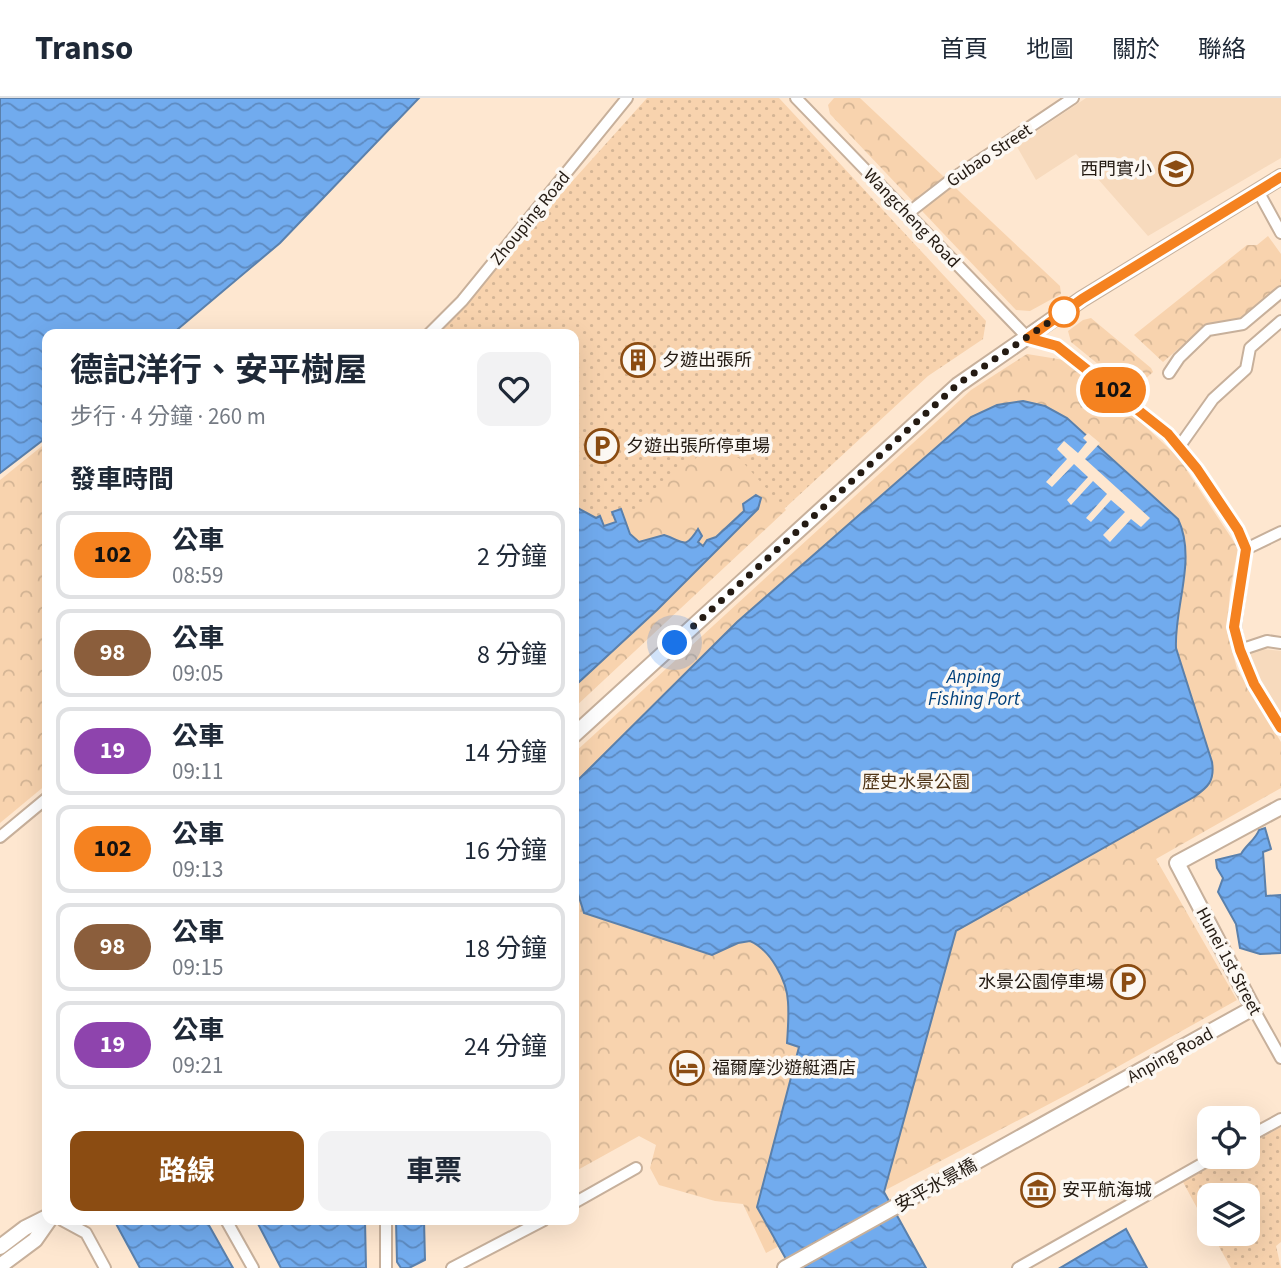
<!DOCTYPE html>
<html lang="zh-TW">
<meta charset="utf-8">
<style>
body{margin:0;font-family:"Source Sans 3","Noto Sans TC",sans-serif;background:#f2f2f3;color:#1f2937;height:100vh;display:flex;flex-direction:column;font-size:26px;white-space:nowrap}
*{box-sizing:border-box;margin:0}
p{font-size:23px;color:#747a83}
.icon{flex:none;width:38px;height:38px;fill:none;stroke:currentColor;stroke-width:2;stroke-linecap:round;stroke-linejoin:round}
.map{position:relative;flex:1;overflow:hidden}
.side{position:absolute;left:42px;top:231px;width:537px;height:896px;display:flex;flex-direction:column;background:#fff;border-radius:14px;box-shadow:0 7px 28px #0002}
.side>*{flex:none}
.badge{padding:0 14px;border-radius:23px;font-size:24px;line-height:46px}
.tools{position:absolute;left:1197px;top:1008px;display:grid;gap:14px}
.tools a{display:grid;place-items:center;width:63px;height:63px;border-radius:14px;background:#fff;box-shadow:0 7px 28px #0002;font-size:35px}
.you{position:absolute;width:35px;height:35px;margin:-18px;border:5px solid #fff;border-radius:50%;background:#1a73e8;box-shadow:0 0 0 10px #1a73e833}
.map>.badge{position:absolute;translate:-50% -50%;box-shadow:0 0 0 4px #fff}
h2{padding:0 28px;font-size:26px;line-height:63px}
.round{display:grid;place-items:center;flex:none;width:74px;height:74px;border-radius:14px;background:#f2f2f3}
.headline{display:flex;align-items:center;justify-content:space-between;height:119px;padding:0 28px}
h1{font-size:33px;font-weight:700;line-height:52px}
.primary-button{display:flex;gap:14px;margin-top:auto;padding:14px 28px}
.primary-button a{flex:1;height:80px;border-radius:14px;background:#8b4c12;color:#fff;font-size:28px;font-weight:700;line-height:80px;text-align:center}
.primary-button a+a{background:#f2f2f3;color:#1f2937}
ul{padding:0;list-style:none}
li{display:flex;align-items:center;gap:21px;height:88px;margin:0 14px 10px;padding:0 14px;border:4px solid #e0e1e3;border-radius:14px}
li div{flex:1}
li b{display:block;font-size:26px}
li em{font-style:normal}
li .badge{min-width:77px;font-weight:700;text-align:center}
header{display:flex;align-items:center;gap:42px;box-sizing:border-box;height:98px;padding:0 35px;background:#fff;border-bottom:2px solid #e0e1e3}
header strong{font-size:33px}
nav{display:flex;gap:38px;margin-inline-start:auto;font-size:24px}
.map>svg:first-child{display:block}
</style>
<header>
<strong>Transo</strong>
<nav><a>首頁</a><a>地圖</a><a>關於</a><a>聯絡</a></nav>
</header>
<div class="map">
<svg width="1281" height="1170" viewBox="0 0 1281 1170">
<defs>
<pattern id="grass-dots" width="8" height="8" patternUnits="userSpaceOnUse" patternTransform="scale(1.75)"><rect width="8" height="8" fill="#f8d3ae"/><path d="M2 2h.1M6 6h.1" fill="none" stroke="#d4b595" stroke-width="1.8" stroke-linecap="round"/></pattern>
<pattern id="forest-crowns" width="20" height="18" patternUnits="userSpaceOnUse" patternTransform="scale(1.75)"><rect width="20" height="18" fill="#f8d3ae"/><path d="M2 6a3 3 0 1 1 6 0M12 15a3 3 0 1 1 6 0" fill="none" stroke="#d4b595"/></pattern>
<pattern id="water-waves" width="16" height="10" patternUnits="userSpaceOnUse" patternTransform="scale(1.75)"><rect width="16" height="10" fill="#71abee"/><path d="M0 5q4-4 8 0t8 0" fill="none" stroke="#5d8ac0"/></pattern>
</defs>
<rect width="100%" height="100%" fill="#fee7d0"/>
<g fill="#f7dabd">
<path d="M 1086,0 L 1281,0 L 1281,60 L 1148,138 L 1076,56 L 1036,82 L 1016,47 Z"/>
<path d="M 1262,551 L 1281,553 L 1281,621 L 1263,593 L 1247,556 Z"/>
</g>
<g fill="url(#grass-dots)">
<path d="M 647,0 L 779,0 L 986,223 L 983,241 L 928,278 L 574,605 L 574,236 L 435,236 Z"/>
<path d="M 1281,1029 L 1281,1144 L 1276,1148 L 1281,1170 L 1231,1170 L 1212,1136 L 1248,1136 L 1248,1097 L 1209,1097 L 1209,1132 L 1183,1084 L 1228,1059 L 1248,1059 L 1248,1047 Z"/>
</g>
<g fill="url(#forest-crowns)">
<path d="M 834,0 L 860,0 L 1060,188 L 1061,196 L 1030,213 L 1016,212 L 830,16 L 828,7 Z"/>
<path d="M 1268,138 L 1281,156 L 1281,188 L 1235,225 L 1206,227 L 1163,264 L 1134,237 L 1247,147 L 1257,147 Z"/>
<path d="M 1091,220 L 1151,270 L 1153,274 L 1134,291 L 1126,289 L 1071,244 L 1068,233 L 1083,222 Z"/>
<path d="M 1027,256 L 1064,262 L 1132,316 L 1178,359 L 1238,450 L 1230,492 L 1227,533 L 1237,571 L 1281,644 L 1281,690 L 1156,761 L 1237,902 L 1087,986 L 766,1155 L 743,1106 L 715,1103 L 659,1087 L 650,1070 L 656,1047 L 639,1038 L 574,1074 L 574,655 L 971,292 Z"/>
<path d="M 47,344 L 47,686 L 0,725 L 0,382 Z"/>
<path d="M 702,355 L 739,360 L 786,412 L 574,610 L 574,414 L 598,425 L 637,410 Z"/>
</g>
<g fill="url(#water-waves)" stroke="#5a80ac" stroke-width="2">
<path d="M 0,0 L 419,0 L 280,145 L 172,236 L 47,236 L 47,339 L 0,375 Z"/>
<path d="M 1023,303 L 1045,308 L 1067,320 L 1178,421 C 1197,461 1174,509 1176,550 L 1212,664 C 1215,683 1208,689 1194,699 L 956,833 L 884,1094 L 926,1170 L 791,1170 L 757,1109 L 799,949 L 787,945 C 788,931 789,918 788,904 C 787,883 771,852 750,843 L 738,845 L 712,857 L 584,815 L 574,783 L 574,686 L 737,524 L 971,319 L 997,307 Z"/>
<path d="M 756,397 L 761,400 L 758,411 L 657,512 L 579,584 L 574,582 L 574,408 L 596,420 L 600,418 L 604,428 L 616,424 L 612,414 L 621,411 L 630,436 L 639,444 L 664,437 C 684,443 684,453 698,431 L 702,438 L 698,444 L 703,448 L 707,442 L 716,439 L 744,413 L 743,406 Z"/>
<path d="M 1265,730 L 1271,751 L 1263,754 L 1266,798 L 1281,797 L 1281,855 L 1260,856 L 1240,850 L 1236,826 L 1218,794 L 1223,780 L 1217,770 L 1216,762 L 1241,756 C 1246,747 1256,741 1259,732 Z"/>
<path d="M 114,1122 L 206,1122 L 233,1170 L 140,1170 Z"/>
<path d="M 256,1122 L 365,1122 L 366,1170 L 281,1170 Z"/>
<path d="M 396,1122 L 424,1122 L 425,1162 L 409,1170 L 401,1170 L 397,1164 Z"/>
<path d="M 1126,1131 L 1147,1170 L 1060,1170 Z"/>
</g>
<path fill="#fee7d0" d="M 1088,335 L 1100,345 L 1085,361 L 1150,420 L 1141,429 L 1131,421 L 1110,444 L 1103,437 L 1125,414 L 1111,402 L 1091,424 L 1086,420 L 1107,396 L 1093,383 L 1071,407 L 1067,402 L 1088,379 L 1074,366 L 1052,389 L 1046,384 L 1067,361 L 1057,351 L 1064,343 L 1078,355 L 1087,344 L 1083,340 Z"/>
<g fill="none" stroke-linecap="round" stroke-linejoin="round">
<g stroke="#c7b09b" stroke-width="14">
<g id="minor">
<path d="M 796,0 L 1028,240 L 1057,248 L 1168,336 L 1197,371 L 1238,432 L 1246,451 L 1235,529 L 1240,552 L 1254,586 L 1281,630"/>
<path d="M 1258,93 L 1281,135"/>
<path d="M 907,116 L 952,81 L 1073,0"/>
<path d="M 429,236 L 462,203 L 627,0"/>
<path d="M 1169,275 L 1179,260 L 1208,232 L 1243,226 L 1281,194"/>
<path d="M 1179,349 L 1213,301 L 1246,271 L 1250,250 L 1281,223"/>
<path d="M 1246,451 L 1281,434"/>
<path d="M 1240,552 L 1267,543 L 1281,545"/>
<path d="M 0,739 L 47,700"/>
<path d="M 1253,910 L 1281,960"/>
<path d="M 1248,1039 L 1281,1021"/>
<path d="M 574,1105 L 636,1070"/>
<path d="M 62,1122 L 86,1135 L 105,1170"/>
<path d="M 226,1122 L 253,1170"/>
<path d="M 386,1122 L 386,1170"/>
<path d="M 452,1170 L 544,1122"/>
<path d="M 1018,1170 L 1214,1059"/>
</g>
</g>
<g stroke="#c7b09b" stroke-width="18">
<g id="tertiary">
<path d="M 574,637 L 958,287 L 1082,201 L 1281,79"/>
<path d="M 0,1149 L 25,1130 L 47,1119"/>
<path d="M 0,1168 L 35,1142 L 49,1122"/>
<path d="M 785,1170 L 1253,910 L 1177,765 L 1281,709"/>
</g>
</g>
<use href="#minor" stroke="#fff" stroke-width="10"/>
<use href="#tertiary" stroke="#fff" stroke-width="14"/>
</g>
<g fill="none" stroke-linecap="round" stroke-linejoin="round">
<g stroke="#fff" stroke-width="16">
<path id="line" d="M 1281,79 L 1082,201 L 1028,240 L 1057,248 L 1168,336 L 1197,371 L 1238,432 L 1246,451 L 1234,529 L 1240,552 L 1254,586 L 1281,630"/>
</g>
<use href="#line" stroke="#f58220" stroke-width="10"/>
<path stroke="#241b13" stroke-width="7" stroke-dasharray="0 12.6" d="M 675,545 L 958,286 L 1064,214"/>
</g>
<defs>
<g id="school-ring" transform="scale(1.75)"><circle r="9.5" fill="#fcf8f3" stroke="#8b4c12" stroke-width="1.5"/><path d="M0-5L7-2L0 1L-7-2ZM-4 1L0 2.5L4 1V4Q0 6-4 4Z" fill="#8b4c12"/></g>
<g id="building-ring" transform="scale(1.75)"><circle r="9.5" fill="#fcf8f3" stroke="#8b4c12" stroke-width="1.5"/><path d="M-4-6H4V6H1V3H-1V6H-4ZM-2.5-4.3h1.7v1.8h-1.7ZM.8-4.3h1.7v1.8H.8ZM-2.5-1h1.7V.8h-1.7ZM.8-1h1.7V.8H.8Z" fill="#8b4c12"/></g>
<g id="parking-ring" transform="scale(1.75)"><circle r="9.5" fill="#fcf8f3" stroke="#8b4c12" stroke-width="1.5"/><path d="M-3.5-5.5H1a3.5 3.5 0 0 1 0 7H-1V5.5H-3.5ZM-1-3.4V-.6H.8a1.4 1.4 0 0 0 0-2.8Z" fill="#8b4c12"/></g>
<g id="hotel-ring" transform="scale(1.75)"><circle r="9.5" fill="#fcf8f3" stroke="#8b4c12" stroke-width="1.5"/><path d="M-6-4.5h1.5V1H6V5H4.5V3h-9V5H-6ZM-4 0a1.8 1.8 0 1 1 3.6 0ZM.5 0V-2.5h3Q6-2.5 6 0Z" fill="#8b4c12"/></g>
<g id="museum-ring" transform="scale(1.75)"><circle r="9.5" fill="#fcf8f3" stroke="#8b4c12" stroke-width="1.5"/><path d="M0-6L6-3V-2H-6V-3ZM-5-1h2V3h-2ZM-1-1h2V3h-2ZM3-1h2V3H3ZM-6 4H6V6H-6Z" fill="#8b4c12"/></g>
</defs>
<g fill-rule="evenodd">
<use href="#school-ring" x="1176" y="71"/>
<use href="#building-ring" x="638" y="262"/>
<use href="#parking-ring" x="602" y="348"/>
<use href="#parking-ring" x="1128" y="884"/>
<use href="#hotel-ring" x="687" y="970"/>
<use href="#museum-ring" x="1038" y="1092"/>
</g>
<circle fill="#fff" stroke="#f58220" stroke-width="3.5" cx="1064" cy="214" r="14"/>
<g text-anchor="middle" stroke-width="7" stroke-linejoin="round" paint-order="stroke">
<g font-size="18" fill="#241b13" stroke="#fcf8f3">
<text transform="translate(989 57) rotate(-34)" y="6">Gubao Street</text>
<text transform="translate(530 120) rotate(-51)" y="6">Zhouping Road</text>
<text transform="translate(912 120) rotate(46)" y="6">Wangcheng Road</text>
<text transform="translate(1229 863) rotate(62)" y="6">Hunei 1st Street</text>
<text transform="translate(1170 957) rotate(-29)" y="6">Anping Road</text>
<text transform="translate(936 1087) rotate(-29)" y="6">安平水景橋</text>
</g>
<g font-size="18" fill="#241b13" stroke="#fcf8f3" text-anchor="start">
<text x="1152" y="77" text-anchor="end">西門實小</text>
<text x="662" y="268">夕遊出張所</text>
<text x="626" y="354">夕遊出張所停車場</text>
<text x="1104" y="890" text-anchor="end">水景公園停車場</text>
<text x="712" y="976">福爾摩沙遊艇酒店</text>
<text x="1062" y="1098">安平航海城</text>
</g>
<g font-size="18" fill="#503517" stroke="#fcf8f3">
<text x="916" y="690">歷史水景公園</text>
</g>
<g font-size="19" font-style="italic" fill="#00417c" stroke="#fcf8f3">
<text x="974" y="585">Anping<tspan x="974" dy="22">Fishing Port</tspan></text>
</g>
</g>
</svg>
<div class="tools">
<a><svg class="icon" aria-label="locate" viewBox="0 0 24 24"><circle cx="12" cy="12" r="6"/><path d="M12 2v4M12 18v4M2 12h4M18 12h4"/></svg></a>
<a><svg class="icon" aria-label="layers" viewBox="0 0 24 24"><path d="M12 4l9 5-9 5-9-5zM3 14l9 5 9-5"/></svg></a>
</div>
<div class="you" style="left:675px;top:545px"></div>
<b class="badge" style="left:1113px;top:292px;background:#f58220;color:#111">102</b>
<section class="side">
<div class="headline"><div><h1>德記洋行、安平樹屋</h1><p>步行 · 4 分鐘 · 260 m</p></div><a class="round"><svg class="icon" aria-label="heart" viewBox="0 0 24 24"><path d="M12 20l-8-8c-3-5 5-10 8-4 3-6 11-1 8 4z"/></svg></a></div>
<h2>發車時間</h2>
<ul>
<li><span class="badge" style="background:#f58220;color:#111">102</span><div><b>公車</b><p>08:59</p></div><em>2 分鐘</em></li>
<li><span class="badge" style="background:#8b5e3c;color:#fff">98</span><div><b>公車</b><p>09:05</p></div><em>8 分鐘</em></li>
<li><span class="badge" style="background:#8e44ad;color:#fff">19</span><div><b>公車</b><p>09:11</p></div><em>14 分鐘</em></li>
<li><span class="badge" style="background:#f58220;color:#111">102</span><div><b>公車</b><p>09:13</p></div><em>16 分鐘</em></li>
<li><span class="badge" style="background:#8b5e3c;color:#fff">98</span><div><b>公車</b><p>09:15</p></div><em>18 分鐘</em></li>
<li><span class="badge" style="background:#8e44ad;color:#fff">19</span><div><b>公車</b><p>09:21</p></div><em>24 分鐘</em></li>
</ul>
<div class="primary-button"><a>路線</a><a>車票</a></div>
</section>
</div>
